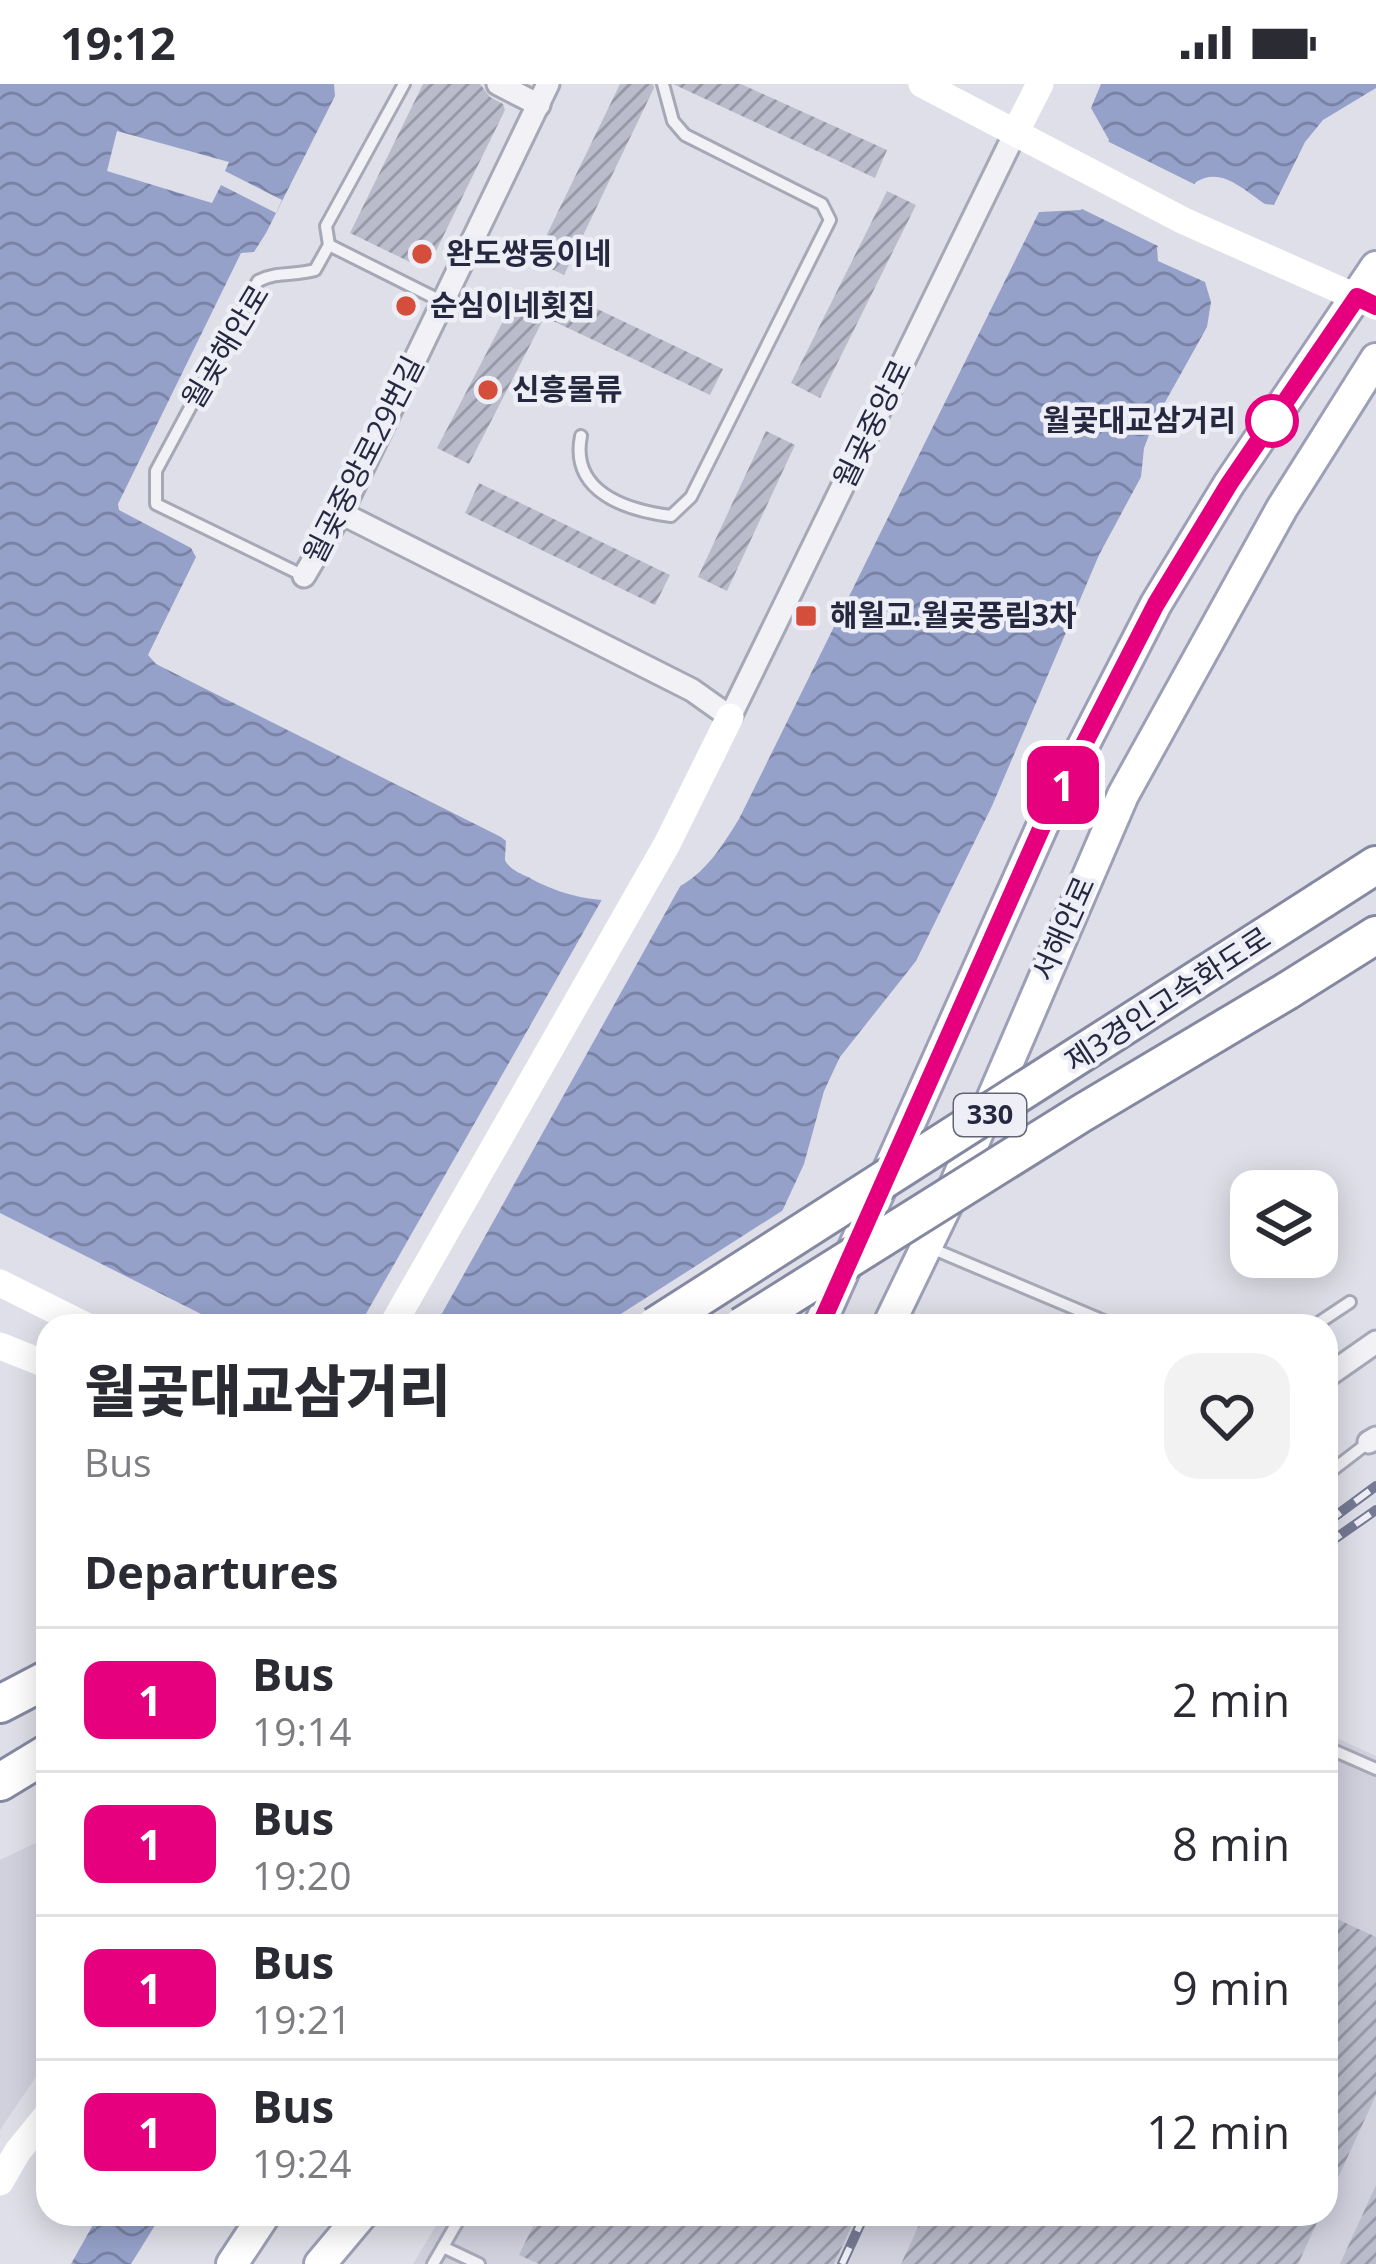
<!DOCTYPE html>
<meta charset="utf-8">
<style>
body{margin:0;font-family:"Open Sans","Noto Sans KR",sans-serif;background:#f2f2f3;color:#2b2b33;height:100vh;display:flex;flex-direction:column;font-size:45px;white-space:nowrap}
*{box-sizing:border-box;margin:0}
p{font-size:39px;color:#7c7c81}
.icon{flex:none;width:66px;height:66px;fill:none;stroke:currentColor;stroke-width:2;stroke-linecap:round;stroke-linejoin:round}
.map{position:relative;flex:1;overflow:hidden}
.sheet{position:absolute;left:36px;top:1230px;width:1302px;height:912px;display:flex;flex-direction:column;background:#fff;border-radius:36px;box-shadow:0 6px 30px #0003}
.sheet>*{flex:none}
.badge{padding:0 24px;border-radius:18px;font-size:42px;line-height:78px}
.buttons{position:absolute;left:1230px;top:1086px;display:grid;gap:24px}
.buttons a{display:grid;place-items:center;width:108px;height:108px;border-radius:24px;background:#fff;box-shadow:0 6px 30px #0003;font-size:60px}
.map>.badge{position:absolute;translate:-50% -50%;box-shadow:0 0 0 6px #fff}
h2{padding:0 48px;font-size:45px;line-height:108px}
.round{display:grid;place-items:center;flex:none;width:126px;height:126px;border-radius:36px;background:#f2f2f3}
.overview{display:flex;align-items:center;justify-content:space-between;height:204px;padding:0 48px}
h1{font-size:57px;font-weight:800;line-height:90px}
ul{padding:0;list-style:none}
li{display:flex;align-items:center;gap:36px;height:144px;padding:0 48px;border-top:3px solid #e1e1e2}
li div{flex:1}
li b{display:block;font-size:45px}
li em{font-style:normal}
li .badge{min-width:132px;font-weight:700;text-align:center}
.status{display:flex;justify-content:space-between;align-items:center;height:84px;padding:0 60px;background:#fff;direction:ltr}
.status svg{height:33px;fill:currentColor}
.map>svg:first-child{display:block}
</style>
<div class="status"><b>19:12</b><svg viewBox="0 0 49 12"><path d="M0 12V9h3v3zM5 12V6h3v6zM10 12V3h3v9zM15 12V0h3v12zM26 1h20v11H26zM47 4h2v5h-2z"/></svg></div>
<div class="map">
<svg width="1376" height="2180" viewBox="0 0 1376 2180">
<defs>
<pattern id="water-waves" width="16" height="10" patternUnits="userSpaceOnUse" patternTransform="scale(3)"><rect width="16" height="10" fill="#96a1ca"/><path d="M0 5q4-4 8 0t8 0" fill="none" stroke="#7a83a5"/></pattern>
<pattern id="building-hatch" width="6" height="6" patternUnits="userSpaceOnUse" patternTransform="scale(3)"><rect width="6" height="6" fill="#bbbccb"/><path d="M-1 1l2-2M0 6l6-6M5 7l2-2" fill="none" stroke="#9899a6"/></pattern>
</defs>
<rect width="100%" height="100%" fill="#dedfe8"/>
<g fill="#d0d1dd">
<path d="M 1326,1649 L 1376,1672 L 1376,2180 L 413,2180 L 443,2130 L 1326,2130 Z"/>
<path d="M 48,1753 L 48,1975 L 0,2046 L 0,1776 Z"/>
</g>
<g fill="url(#water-waves)">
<path d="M 0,0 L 334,0 L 335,12 L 266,149 L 254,168 L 241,169 L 118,420 L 119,426 L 191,464 L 196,473 L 148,571 L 156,580 L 501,753 L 506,757 C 506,758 505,775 505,776 C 508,784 521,790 528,793 C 570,817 621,824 666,808 C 701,797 721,764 739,735 L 1039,128 L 1081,126 L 1109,56 L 1091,24 L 1101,0 L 1376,0 L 1376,4 L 1323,36 L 1305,58 L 1274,121 L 1265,120 C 1244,106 1221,82 1196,98 L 1157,164 L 1158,177 L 1205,198 L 1211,218 L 1207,243 L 1154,338 L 1144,364 L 1141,393 L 1099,471 L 992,722 L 916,877 L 840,973 L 824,1007 L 804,1080 L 729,1242 L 225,1242 L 0,1129 Z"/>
<path d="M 99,2130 L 162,2130 L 131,2180 L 71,2180 Z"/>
</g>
<g fill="#dedfe8">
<path d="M 117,47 L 229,78 L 225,87 L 282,116 L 276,129 L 221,101 L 212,119 L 107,87 Z"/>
<path d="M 1103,55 L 1200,103 L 1164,165 L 1076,122 Z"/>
<path d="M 687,790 L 435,1242 L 359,1242 L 604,812 L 641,810 Z"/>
<path d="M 788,1123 L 735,1242 L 602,1242 Z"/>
</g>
<g fill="url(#building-hatch)">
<path d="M 423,0 L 480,0 L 490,13 L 503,20 L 505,26 L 432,175 L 412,179 L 350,149 Z"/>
<path d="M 620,0 L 653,0 L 654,4 L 564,191 L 534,177 Z"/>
<path d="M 673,0 L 741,0 L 887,66 L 875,94 Z"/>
<path d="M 887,107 L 916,121 L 820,314 L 791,299 Z"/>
<path d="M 566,210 L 723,285 L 710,311 L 553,237 Z"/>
<path d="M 513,218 L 544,234 L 469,380 L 437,364 Z"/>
<path d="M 766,347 L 795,361 L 727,507 L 698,493 Z"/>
<path d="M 479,399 L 670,491 L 655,521 L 465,429 Z"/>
<path d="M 1326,1830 L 1376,1853 L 1376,2011 L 1326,2120 Z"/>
<path d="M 1376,2101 L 1376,2180 L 1340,2180 Z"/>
<path d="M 539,2130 L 857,2130 L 834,2180 L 539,2180 L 519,2171 Z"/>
<path d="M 924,2130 L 1321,2130 L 1298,2180 L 901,2180 Z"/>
</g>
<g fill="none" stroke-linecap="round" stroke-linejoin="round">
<g stroke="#a7a8b6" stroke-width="16">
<g id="lane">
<path d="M 329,161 L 443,218"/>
<path d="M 581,352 C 570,407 624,426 671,432 L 691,413 L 830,136 L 822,120 L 685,51 L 673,37 L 663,0"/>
<path d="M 304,492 L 156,420 L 156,387 L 258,197 C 278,187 294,192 315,186 L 329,161 L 326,142 L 404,0"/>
<path d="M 931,1164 L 1116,1242"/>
<path d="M 1314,1242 L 1350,1218"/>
<path d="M 1326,1391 L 1369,1358"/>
<path d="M 1326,1663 L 1376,1685"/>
<path d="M 443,2163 L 479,2180"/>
<path d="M 433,2180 L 462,2130"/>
</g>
</g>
<g stroke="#a7a8b6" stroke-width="27">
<g id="street">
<path d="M 498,0 L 539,21"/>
<path d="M 341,429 L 692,606 L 730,633 L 1016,47"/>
<path d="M 304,492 L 341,429 L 548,0"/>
<path d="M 1326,1293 L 1376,1258"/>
<path d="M 1369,1358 L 1376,1354"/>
</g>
</g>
<g stroke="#9c9fb5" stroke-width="36">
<g id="primary">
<path d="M 819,1242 L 1045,736 L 1156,520 L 1229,400 L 1376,183"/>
<path d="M 888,1242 L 947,1120 L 1123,711 L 1282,424 L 1376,275"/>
<path d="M 232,2180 L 265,2130"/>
<path d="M 320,2180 L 362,2130"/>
</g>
</g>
<g stroke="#8488a0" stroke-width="42">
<g id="highway">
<path d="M 1323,815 L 1376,781"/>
<path d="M 1287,907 L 1376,851"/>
<path d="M 0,1620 L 48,1595"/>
<path d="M 0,1698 L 48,1669"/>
</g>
</g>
<use href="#lane" stroke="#f1f1f6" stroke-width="10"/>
<use href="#street" stroke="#f1f1f6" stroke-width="21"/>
<g stroke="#fff" stroke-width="27">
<path d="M 922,0 L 1184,137 L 1376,222"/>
<path d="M 1016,47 L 1040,0"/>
<path d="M 0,1199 L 86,1242"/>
<path d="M 392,1242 L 667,760 L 730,633"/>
<path d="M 0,1262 L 48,1281"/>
<path d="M 0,2098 L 18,2067 L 48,2030"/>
</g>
<use href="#primary" stroke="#fff" stroke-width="30"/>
<use href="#highway" stroke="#fff" stroke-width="36"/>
<g stroke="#767993" stroke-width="10">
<g id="rail">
<path d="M 1326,1439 L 1376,1402"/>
<path d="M 1326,1461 L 1376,1426"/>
<path d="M 842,2180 L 865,2130"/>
</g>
</g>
<use href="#rail" stroke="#edeef6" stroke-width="6" stroke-dasharray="18" stroke-linecap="butt"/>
<g stroke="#8488a0" stroke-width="42" stroke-linecap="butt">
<g id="highway-bridge">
<path d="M 655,1242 L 1323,815"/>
<path d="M 742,1242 L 1082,1029 L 1287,907"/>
</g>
</g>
<use href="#highway-bridge" stroke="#fff" stroke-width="36"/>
</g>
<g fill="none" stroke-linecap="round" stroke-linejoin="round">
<g stroke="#fff" stroke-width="27">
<path id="line" d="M 820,1242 L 1045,736 L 1156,520 L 1229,400 L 1357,213 L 1376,222"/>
</g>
<use href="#line" stroke="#e6007e" stroke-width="18"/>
</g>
<g fill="#d54e3b" stroke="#edeef6" stroke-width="4.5">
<circle cx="422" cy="170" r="12"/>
<circle cx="406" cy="222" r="12"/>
<circle cx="488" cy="306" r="12"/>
<rect x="794" y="520" width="24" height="24" rx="6"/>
</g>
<circle fill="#fff" stroke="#e6007e" stroke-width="6" cx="1272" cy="337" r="24"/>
<g text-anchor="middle" stroke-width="9" stroke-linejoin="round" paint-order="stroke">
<rect fill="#edeef6" stroke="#626377" stroke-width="3" x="954" y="1010" width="72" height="42" rx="9"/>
<g font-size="27" font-weight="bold" fill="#262840">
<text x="990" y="1040">330</text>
</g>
<g font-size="30" font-weight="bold" fill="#262840" stroke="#edeef6" text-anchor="start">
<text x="446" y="180">완도쌍둥이네</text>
<text x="430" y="232">순심이네횟집</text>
<text x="512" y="316">신흥물류</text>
<text x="830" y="542">해월교.월곶풍림3차</text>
</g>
<g font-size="30" fill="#262840" stroke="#edeef6">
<text transform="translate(226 263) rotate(-59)" y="10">월곶해안로</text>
<text transform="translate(873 340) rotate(-64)" y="10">월곶중앙로</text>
<text transform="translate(364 376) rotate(-63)" y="10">월곶중앙로29번길</text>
<text transform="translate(1064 845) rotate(-66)" y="10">서해안로</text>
<text transform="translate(1168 916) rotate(-33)" y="10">제3경인고속화도로</text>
</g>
<g font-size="30" font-weight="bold" fill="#262840" stroke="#edeef6" text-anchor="end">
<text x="1236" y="347">월곷대교삼거리</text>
</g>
</g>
</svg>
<div class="buttons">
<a><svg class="icon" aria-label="layers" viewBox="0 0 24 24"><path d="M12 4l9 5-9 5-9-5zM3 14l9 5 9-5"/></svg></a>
</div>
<b class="badge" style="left:1063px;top:701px;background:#e6007e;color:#fff">1</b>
<section class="sheet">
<div class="overview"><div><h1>월곷대교삼거리</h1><p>Bus</p></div><a class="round"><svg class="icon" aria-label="heart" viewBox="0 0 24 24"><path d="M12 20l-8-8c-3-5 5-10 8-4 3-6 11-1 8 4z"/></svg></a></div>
<h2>Departures</h2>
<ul>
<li><span class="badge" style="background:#e6007e;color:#fff">1</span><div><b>Bus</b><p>19:14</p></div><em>2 min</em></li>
<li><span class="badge" style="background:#e6007e;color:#fff">1</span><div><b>Bus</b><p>19:20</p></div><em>8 min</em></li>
<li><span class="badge" style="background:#e6007e;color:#fff">1</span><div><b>Bus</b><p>19:21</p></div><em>9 min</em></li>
<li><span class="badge" style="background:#e6007e;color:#fff">1</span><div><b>Bus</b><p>19:24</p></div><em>12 min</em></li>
</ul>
</section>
</div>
